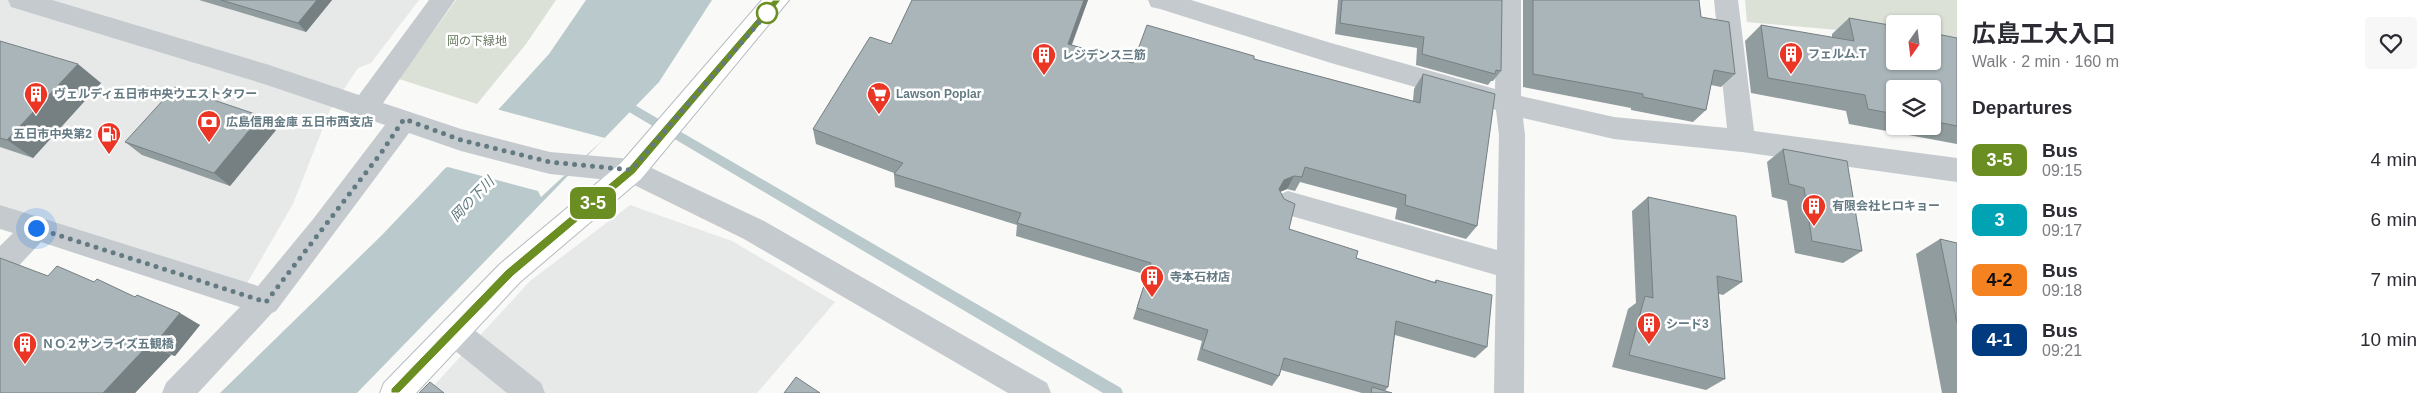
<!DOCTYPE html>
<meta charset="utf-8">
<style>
body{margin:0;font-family:Helvetica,"Noto Sans JP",sans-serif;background:#f7f7f7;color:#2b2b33;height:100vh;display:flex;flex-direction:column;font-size:19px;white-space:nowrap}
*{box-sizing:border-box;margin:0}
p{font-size:16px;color:#7c7c81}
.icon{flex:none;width:28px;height:28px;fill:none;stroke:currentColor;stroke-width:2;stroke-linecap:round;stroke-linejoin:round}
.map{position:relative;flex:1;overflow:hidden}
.panel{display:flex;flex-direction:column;background:#fff;width:475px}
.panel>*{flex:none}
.badge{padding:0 10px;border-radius:8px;font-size:18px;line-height:32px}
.needle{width:32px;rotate:194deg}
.buttons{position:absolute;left:1886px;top:15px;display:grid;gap:10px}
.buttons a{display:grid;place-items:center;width:55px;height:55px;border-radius:5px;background:#fff;box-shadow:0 1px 4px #0004;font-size:25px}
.you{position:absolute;width:25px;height:25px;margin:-12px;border:4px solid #fff;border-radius:50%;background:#1a73e8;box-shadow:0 0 0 8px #1a73e833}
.map>.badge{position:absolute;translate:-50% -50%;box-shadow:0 0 0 2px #fff}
h2{padding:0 15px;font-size:19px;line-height:45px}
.round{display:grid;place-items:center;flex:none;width:52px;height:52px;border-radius:5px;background:#f7f7f7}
.head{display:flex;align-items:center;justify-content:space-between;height:85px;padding:0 15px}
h1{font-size:24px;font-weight:700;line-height:38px}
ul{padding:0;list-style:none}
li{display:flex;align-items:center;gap:15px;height:60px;padding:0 15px}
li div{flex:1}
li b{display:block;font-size:19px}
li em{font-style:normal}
li .badge{min-width:55px;font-weight:700;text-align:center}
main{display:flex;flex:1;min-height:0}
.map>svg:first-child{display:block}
</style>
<main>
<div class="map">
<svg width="1957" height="393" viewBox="0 0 1957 393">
<rect width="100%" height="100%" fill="#f9f9f7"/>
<g fill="#e7e9e8">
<path d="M 0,0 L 419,0 L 371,63 L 358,68 L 330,110 L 293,204 L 246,285 L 0,209 Z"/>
<path d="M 630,205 L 732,241 L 835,302 L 757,393 L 427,393 L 530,281 Z"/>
</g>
<g fill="#dce1d7">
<path d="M 456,0 L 556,0 L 526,44 L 477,104 L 399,79 Z"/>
<path d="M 1745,0 L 1957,0 L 1957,41 L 1933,39 L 1932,24 L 1895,24 L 1895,35 L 1747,22 Z"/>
</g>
<path fill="#bacacc" d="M 586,0 L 712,0 L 659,82 L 357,393 L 220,393 L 383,234 L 438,176 L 549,54 Z"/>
<path fill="#f9f9f7" d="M 496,109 L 605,138 L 541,197 L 538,191 L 448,167 L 441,169 Z"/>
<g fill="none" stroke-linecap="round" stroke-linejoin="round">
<path fill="#bacacc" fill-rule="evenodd" d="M 633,104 L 1121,388 L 1123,393 L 1103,393 L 629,112 L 627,109 L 629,106 Z"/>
<g stroke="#b5bcbf" stroke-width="2">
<path id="major" d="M 762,0 L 789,0 L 641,179 L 520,282 L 416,393 L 380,393 L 384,383 L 500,264 L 621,163 Z"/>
</g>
<g fill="#c4cacd" fill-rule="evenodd">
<path d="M 8,0 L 52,0 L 266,64 L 359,95 L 429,0 L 455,0 L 383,103 L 461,129 L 550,152 L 631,159 L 641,163 L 764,221 L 1047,383 L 1051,393 L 1008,393 L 744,239 L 628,182 L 550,174 L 461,151 L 409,133 L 276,311 L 272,313 L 198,393 L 162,393 L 166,383 L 240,307 L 41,242 L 10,275 L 0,279 L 0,246 L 13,233 L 0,229 L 0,205 L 258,286 L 314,218 L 385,125 L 264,84 L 11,7 Z"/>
<path d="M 1148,0 L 1191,0 L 1331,43 L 1495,89 L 1497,0 L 1521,0 L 1521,96 L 1614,117 L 1727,128 L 1714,0 L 1738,0 L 1754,131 L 1957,158 L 1957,182 L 1742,152 L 1614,139 L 1523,118 L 1525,135 L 1524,393 L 1494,393 L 1496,275 L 1288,215 L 1278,211 L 1274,203 L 1278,195 L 1288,191 L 1497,250 L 1499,135 L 1496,110 L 1331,63 L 1160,9 L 1151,7 Z"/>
<path d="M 453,317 L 463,321 L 541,383 L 545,393 L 507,393 L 443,341 L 438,331 L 443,321 Z"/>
</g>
<use href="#major" fill="#fff" fill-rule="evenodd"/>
</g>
<g fill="#919c9f" fill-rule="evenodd">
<path d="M 199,0 L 332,0 L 306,32 Z"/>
<path d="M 912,0 L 1088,0 L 1072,45 L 1133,63 L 1254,59 L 1413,101 L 1414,89 L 1423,74 L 1477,226 L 1466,239 L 1395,219 L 1397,208 L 1300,182 L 1295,191 L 1287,189 L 1280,192 L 1289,229 L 1356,258 L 1434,282 L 1436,280 L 1487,347 L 1475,358 L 1395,335 L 1388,387 L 1385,391 L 1392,393 L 1362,393 L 1281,370 L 1279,376 L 1272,386 L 1197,360 L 1202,341 L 1133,319 L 1147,275 L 1016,236 L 1017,225 L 895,187 L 894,174 L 894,173 L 816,144 L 813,129 L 891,44 Z"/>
<path d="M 1338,0 L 1502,0 L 1501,71 L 1493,81 L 1491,81 L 1488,85 L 1416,65 L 1417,48 L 1335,34 Z"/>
<path d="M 1523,0 L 1699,0 L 1701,17 L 1735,74 L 1721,87 L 1711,85 L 1706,110 L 1693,122 L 1631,110 L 1631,108 L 1523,87 Z"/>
<path d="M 1849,18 L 1957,38 L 1957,144 L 1849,124 L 1846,111 L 1751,93 L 1745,41 L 1761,25 L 1832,38 L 1832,34 ZM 1895,89 L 1932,89 L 1932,126 L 1895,126 Z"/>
<path d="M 0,41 L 101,83 L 33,158 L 0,147 Z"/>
<path d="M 276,130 L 230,186 L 142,155 L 125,142 Z"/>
<path d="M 1783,149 L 1862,251 L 1843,263 L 1795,253 L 1787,201 L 1772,197 L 1767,162 Z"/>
<path d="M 1648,197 L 1742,282 L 1723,295 L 1719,294 L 1725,379 L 1706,390 L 1612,367 L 1628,309 L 1636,303 L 1632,211 Z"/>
<path d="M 1940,239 L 1957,243 L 1957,393 L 1942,393 L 1916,254 Z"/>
<path d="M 48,276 L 94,282 L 135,297 L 200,325 L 175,356 L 171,355 L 135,393 L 0,393 Z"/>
</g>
<g fill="#767f82">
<path d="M 317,0 L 332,0 L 306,32 L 298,23 Z"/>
<path d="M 1084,0 L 1088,0 L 1066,59 L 1068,44 Z"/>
<path d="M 78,64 L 101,83 L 33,158 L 7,140 Z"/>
<path d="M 261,116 L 276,130 L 230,186 L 214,173 Z"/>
<path d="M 1294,176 L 1287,189 L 1277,193 L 1272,202 L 1284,180 Z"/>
<path d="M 180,313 L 200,325 L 175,356 L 154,345 Z"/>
<path d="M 150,343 L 171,355 L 135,393 L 103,393 Z"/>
</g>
<g fill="#a9b5b9" stroke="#767f82">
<path d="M 221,0 L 317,0 L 298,23 Z"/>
<path d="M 912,0 L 1084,0 L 1068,44 L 1133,63 L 1147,25 L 1254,56 L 1254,59 L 1420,103 L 1423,74 L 1495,94 L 1477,226 L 1405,205 L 1406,195 L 1305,167 L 1302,177 L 1294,176 L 1284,180 L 1279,189 L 1284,199 L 1295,204 L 1289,229 L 1358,251 L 1356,258 L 1436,283 L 1436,280 L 1492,295 L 1487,347 L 1396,321 L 1388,387 L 1284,358 L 1279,376 L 1202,349 L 1208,330 L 1137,308 L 1151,263 L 1017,223 L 1021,213 L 894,174 L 903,163 L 813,129 L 870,37 L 891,44 Z"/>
<path d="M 1342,0 L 1502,0 L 1501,71 L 1496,70 L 1495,74 L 1422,54 L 1424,37 L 1340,23 Z"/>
<path d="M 1533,0 L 1699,0 L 1701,17 L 1729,22 L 1735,74 L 1714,70 L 1706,110 L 1643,97 L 1643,94 L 1533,74 Z"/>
<path d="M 1849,18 L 1895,26 L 1895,61 L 1932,61 L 1932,33 L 1957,38 L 1957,126 L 1932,121 L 1932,89 L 1895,89 L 1895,114 L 1868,109 L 1865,95 L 1768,78 L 1761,25 L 1854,41 Z"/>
<path d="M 0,41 L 78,64 L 7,140 L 0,138 Z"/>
<path d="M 175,87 L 261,116 L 214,173 L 125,142 Z"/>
<path d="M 1783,149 L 1847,161 L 1862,251 L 1812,241 L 1804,188 L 1789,184 Z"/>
<path d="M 1648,197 L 1736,216 L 1742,282 L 1717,276 L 1725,379 L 1629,355 L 1645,296 L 1653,298 Z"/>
<path d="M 1940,239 L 1957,243 L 1957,323 Z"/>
<path d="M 0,258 L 48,276 L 57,266 L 94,282 L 97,279 L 135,297 L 137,295 L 180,313 L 154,345 L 150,343 L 103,393 L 0,393 Z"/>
<path d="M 796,377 L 820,393 L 784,393 Z"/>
<path d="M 430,382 L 444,393 L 419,393 Z"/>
<path d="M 1372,387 L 1392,393 L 1371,393 Z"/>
</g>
<path fill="#6b8e23" stroke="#fff" d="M 773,0 L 781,0 L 635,173 L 513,276 L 399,393 L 391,393 L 391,389 L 506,270 L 628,168 Z"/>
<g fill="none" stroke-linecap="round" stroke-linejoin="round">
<path stroke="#637a83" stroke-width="5" stroke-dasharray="0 9" d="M 36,228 L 266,302 L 381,153 L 404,119 L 461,140 L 550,162 L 631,170 L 767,13"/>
</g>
<defs>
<g id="building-pin" transform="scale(1.25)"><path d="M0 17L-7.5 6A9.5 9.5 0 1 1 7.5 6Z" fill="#eb3625" stroke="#fff"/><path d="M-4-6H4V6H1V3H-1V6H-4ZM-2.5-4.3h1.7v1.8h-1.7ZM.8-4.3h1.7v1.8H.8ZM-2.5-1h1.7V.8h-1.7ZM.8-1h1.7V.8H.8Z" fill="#fff"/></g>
<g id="supermarket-pin" transform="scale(1.25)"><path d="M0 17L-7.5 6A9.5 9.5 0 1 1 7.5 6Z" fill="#eb3625" stroke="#fff"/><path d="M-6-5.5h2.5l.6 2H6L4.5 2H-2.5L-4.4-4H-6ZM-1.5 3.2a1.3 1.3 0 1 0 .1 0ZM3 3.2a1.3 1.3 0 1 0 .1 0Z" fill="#fff"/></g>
<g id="bank-pin" transform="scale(1.25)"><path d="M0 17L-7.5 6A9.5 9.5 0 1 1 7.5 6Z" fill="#eb3625" stroke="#fff"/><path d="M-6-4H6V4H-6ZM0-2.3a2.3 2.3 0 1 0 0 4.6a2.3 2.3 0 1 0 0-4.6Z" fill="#fff"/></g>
<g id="fuel-pin" transform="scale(1.25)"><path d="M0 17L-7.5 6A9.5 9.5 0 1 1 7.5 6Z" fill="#eb3625" stroke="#fff"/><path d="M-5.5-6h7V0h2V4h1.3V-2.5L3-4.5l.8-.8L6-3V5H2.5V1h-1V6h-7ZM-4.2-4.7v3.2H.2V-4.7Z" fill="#fff"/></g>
</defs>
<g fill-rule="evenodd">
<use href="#building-pin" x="1791" y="54"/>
<use href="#building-pin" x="1044" y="55"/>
<use href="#building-pin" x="36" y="94"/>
<use href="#supermarket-pin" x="879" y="94"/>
<use href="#bank-pin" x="209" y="122"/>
<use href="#fuel-pin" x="109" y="134"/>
<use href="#building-pin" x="1814" y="206"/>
<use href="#building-pin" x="1152" y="277"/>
<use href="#building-pin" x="1649" y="324"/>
<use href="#building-pin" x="25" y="344"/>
</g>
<circle fill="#fff" stroke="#6b8e23" stroke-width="2.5" cx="767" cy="13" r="10"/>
<g text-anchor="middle" stroke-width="5" stroke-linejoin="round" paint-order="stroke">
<g font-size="12" fill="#6a7a62" stroke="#fff">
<text x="477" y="45">岡の下緑地</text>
</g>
<g font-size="12" font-weight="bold" fill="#637a83" stroke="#fff" text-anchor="start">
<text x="1808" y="58">フェルム.T</text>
<text x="1062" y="59">レジデンス三筋</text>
<text x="54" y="98">ヴェルディ五日市中央ウエストタワー</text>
<text x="896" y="98">Lawson Poplar</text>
<text x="226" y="126">広島信用金庫 五日市西支店</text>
<text x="92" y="138" text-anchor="end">五日市中央第2</text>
<text x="1832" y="210">有限会社ヒロキョー</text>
<text x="1170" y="281">寺本石材店</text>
<text x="1666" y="328">シード3</text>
<text x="42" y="348">ＮＯ２サンライズ五観橋</text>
</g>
<g font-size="14" font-style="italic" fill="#5e787d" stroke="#fff">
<text transform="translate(472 199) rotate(-46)" y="5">岡の下川</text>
</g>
</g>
</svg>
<div class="buttons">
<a><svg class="needle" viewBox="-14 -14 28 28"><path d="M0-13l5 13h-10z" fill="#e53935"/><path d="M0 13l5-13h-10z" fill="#7c7c81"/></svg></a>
<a><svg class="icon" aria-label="layers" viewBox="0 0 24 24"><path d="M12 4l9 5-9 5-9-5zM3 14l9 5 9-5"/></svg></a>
</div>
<div class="you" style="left:36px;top:228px"></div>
<b class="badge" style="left:593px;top:203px;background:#6b8e23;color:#fff">3-5</b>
</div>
<section class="panel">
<div class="head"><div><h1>広島工大入口</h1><p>Walk · 2 min · 160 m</p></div><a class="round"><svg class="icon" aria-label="heart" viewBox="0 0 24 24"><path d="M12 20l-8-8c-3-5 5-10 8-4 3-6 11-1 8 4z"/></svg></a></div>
<h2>Departures</h2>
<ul>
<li><span class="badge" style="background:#6b8e23;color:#fff">3-5</span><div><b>Bus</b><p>09:15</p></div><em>4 min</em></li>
<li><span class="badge" style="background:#00a3b4;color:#fff">3</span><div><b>Bus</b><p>09:17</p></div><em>6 min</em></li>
<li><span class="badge" style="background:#f58220;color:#111">4-2</span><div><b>Bus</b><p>09:18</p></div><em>7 min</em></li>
<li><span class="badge" style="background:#003b80;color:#fff">4-1</span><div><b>Bus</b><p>09:21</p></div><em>10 min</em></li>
</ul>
</section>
</main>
